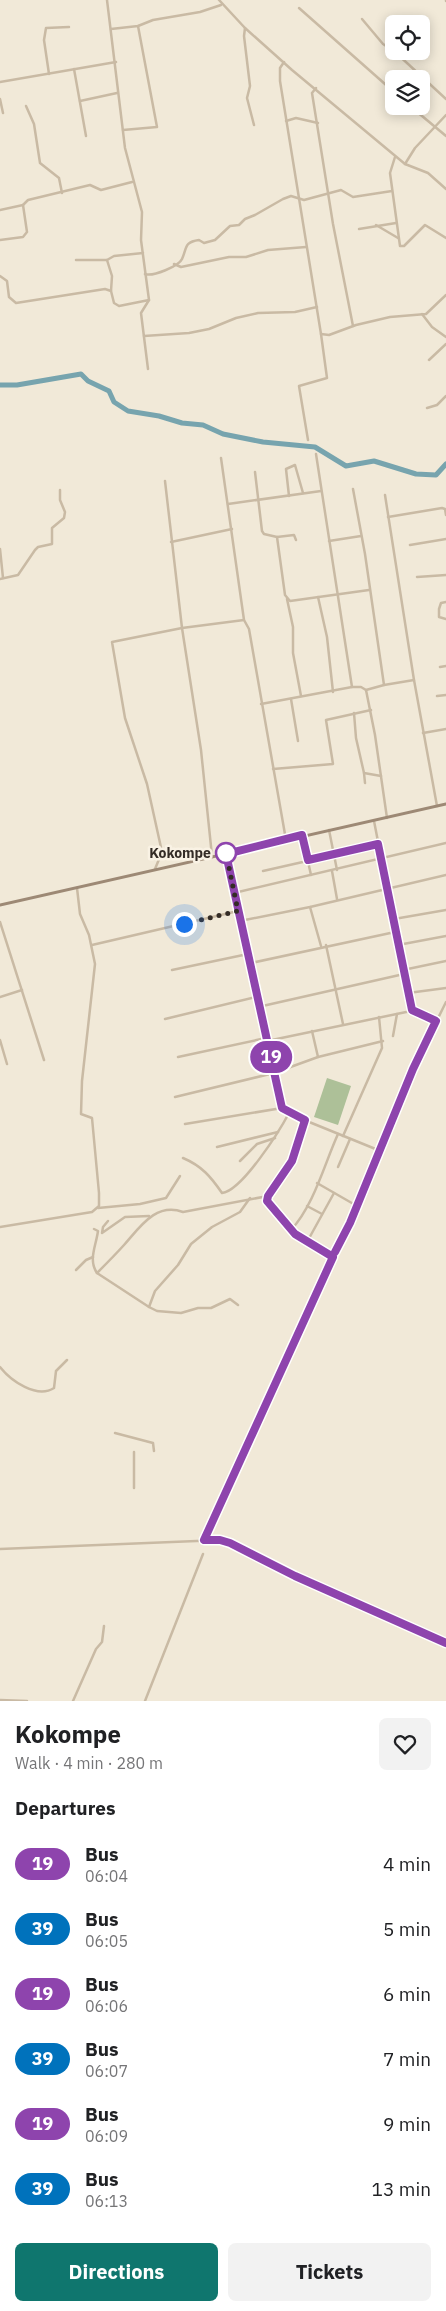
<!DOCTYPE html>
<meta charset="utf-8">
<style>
body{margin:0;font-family:"IBM Plex Sans",sans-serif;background:#f2f2f2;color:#202124;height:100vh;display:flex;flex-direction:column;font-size:19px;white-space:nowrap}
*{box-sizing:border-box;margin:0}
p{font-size:16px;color:#757577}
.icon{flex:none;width:28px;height:28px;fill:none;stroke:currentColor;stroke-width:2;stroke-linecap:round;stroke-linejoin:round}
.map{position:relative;height:1701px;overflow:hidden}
.drawer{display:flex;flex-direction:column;background:#fff;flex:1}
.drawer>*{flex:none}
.badge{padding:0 10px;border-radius:16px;font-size:18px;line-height:32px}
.buttons{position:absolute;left:385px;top:15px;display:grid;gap:10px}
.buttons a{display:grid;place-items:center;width:45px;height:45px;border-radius:8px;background:#fff;box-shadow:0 2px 12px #0003;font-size:25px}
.you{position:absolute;width:25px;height:25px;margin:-12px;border:4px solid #fff;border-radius:50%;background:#1a73e8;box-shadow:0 0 0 8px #1a73e833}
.map>.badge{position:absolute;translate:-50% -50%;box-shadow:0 0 0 2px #fff}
h2{padding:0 15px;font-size:19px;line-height:45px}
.round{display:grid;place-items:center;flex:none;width:52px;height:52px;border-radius:8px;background:#f2f2f2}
.summary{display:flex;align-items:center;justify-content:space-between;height:85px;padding:0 15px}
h1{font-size:24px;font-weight:700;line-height:38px}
.button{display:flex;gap:10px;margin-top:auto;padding:10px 15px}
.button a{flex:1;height:58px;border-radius:8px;background:#0f766e;color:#fff;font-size:20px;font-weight:700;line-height:58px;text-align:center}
.button a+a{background:#f2f2f2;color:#202124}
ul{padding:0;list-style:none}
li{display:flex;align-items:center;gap:15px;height:65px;padding:0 15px}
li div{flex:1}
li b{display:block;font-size:19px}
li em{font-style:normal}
li .badge{min-width:55px;font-weight:700;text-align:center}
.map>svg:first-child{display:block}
</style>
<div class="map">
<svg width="446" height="1701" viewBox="0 0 446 1701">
<rect width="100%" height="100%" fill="#f1e9d8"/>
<path fill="#adc098" d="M 327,1078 L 351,1086 L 338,1125 L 314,1117 Z"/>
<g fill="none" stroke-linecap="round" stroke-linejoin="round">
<path stroke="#77a4ae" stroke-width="5" d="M 0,385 L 17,385 L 81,374 L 88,381 L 109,391 L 114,402 L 128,411 L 159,416 L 182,423 L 203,425 L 223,434 L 263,442 L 315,447 L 346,466 L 374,461 L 416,474 L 436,475 L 446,464"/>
<g stroke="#c9baa4" stroke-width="2.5">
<path d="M 107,0 L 125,148 L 142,212 L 141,240 L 149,300 L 141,313 L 148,369"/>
<path d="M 219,0 L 245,28 L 292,70 L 405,164"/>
<path d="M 446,0 L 446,1"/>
<path d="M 299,8 L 394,92"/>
<path d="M 362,19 L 383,44 L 394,51"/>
<path d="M 245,28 L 244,36 L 250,86 L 247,98 L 254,125"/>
<path d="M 111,29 L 138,26 L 153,20 L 200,12 L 221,5"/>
<path d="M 394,51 L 446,99"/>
<path d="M 284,62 L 280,68 L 280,81 L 321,334"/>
<path d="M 74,69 L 86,136"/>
<path d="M 49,74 L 44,40 L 46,28 L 69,27"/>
<path d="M 0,82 L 116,62"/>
<path d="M 316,88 L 312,93 L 333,224 L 353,326"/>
<path d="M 0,99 L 3,113"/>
<path d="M 80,101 L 117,93"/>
<path d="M 26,106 L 34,124 L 40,163 L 59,178 L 62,193"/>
<path d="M 410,106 L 446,136"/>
<path d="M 446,115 L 415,148 L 405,164 L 428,173 L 446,189"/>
<path d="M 286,121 L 296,118 L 318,123"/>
<path d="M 123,130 L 157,127 L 138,26"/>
<path d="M 395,157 L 390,173 L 400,246 L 404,246 L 425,225 L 446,238"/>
<path d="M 0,210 L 23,205 L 28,200 L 90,185 L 101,190 L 132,182"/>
<path d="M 376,225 L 398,238"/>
<path d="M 359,229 L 396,223"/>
<path d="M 0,240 L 23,237 L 27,232 L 23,205"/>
<path d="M 76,260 L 107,260 L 114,256 L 143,253"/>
<path d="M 107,260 L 112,276 L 111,291"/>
<path d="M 174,264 L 181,267 L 229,257 L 246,257 L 268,250 L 306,247"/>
<path d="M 145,274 C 153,277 179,266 182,259 C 187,248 184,242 199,240 L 204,243 L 215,240 L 230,226 L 239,225 L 245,219 L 255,215 L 283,199 L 291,196 L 304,200 L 341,190 L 353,197 L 392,191"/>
<path d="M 0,276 L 7,281 L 9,297 L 16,303 L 105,289 L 111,291 L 114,303 L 119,306 L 149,300"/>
<path d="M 422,314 L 432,327 L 446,337"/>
<path d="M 144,336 L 189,333 L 209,329 L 236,318 L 258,313 L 295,312 L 317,307"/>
<path d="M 429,360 L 446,344"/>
<path d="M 427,408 L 437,405 L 446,396"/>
<path d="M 308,440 L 299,386 L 327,378 L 321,334 L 329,335 L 356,325 L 390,317 L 426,314 L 446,295"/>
<path d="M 316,454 L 352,687"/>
<path d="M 221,458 L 244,620 L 249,629 L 286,840"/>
<path d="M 255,472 L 262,531 L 264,534 L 277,537 L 285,595 L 290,601 L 369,590"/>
<path d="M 165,481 L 182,628 L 201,750 L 212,856"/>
<path d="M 353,489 L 365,554 L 384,685"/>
<path d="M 385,495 L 414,680 L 437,806"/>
<path d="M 289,496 L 286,469 L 295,465 L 303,493"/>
<path d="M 228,504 L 321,491"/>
<path d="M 388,517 L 442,508 L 445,509 L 446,515"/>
<path d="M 277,537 L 294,535 L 296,540"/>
<path d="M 329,541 L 361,536"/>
<path d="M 171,542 L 232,529"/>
<path d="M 410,545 L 446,539"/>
<path d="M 0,549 L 3,578"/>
<path d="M 417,577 L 446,575"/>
<path d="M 0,579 L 18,575 L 35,550 L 38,547 L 52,544 L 52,528 L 64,518 L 65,512 L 60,500 L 60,490"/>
<path d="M 318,597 L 327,637 L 333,692"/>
<path d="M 287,599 L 293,627 L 293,653 L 301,696"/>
<path d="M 446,602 L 441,603 L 439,609 L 439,617 L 446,619"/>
<path d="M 440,667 L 446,666"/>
<path d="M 366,690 L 375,735 L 387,818"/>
<path d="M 437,696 L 446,695"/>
<path d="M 291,699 L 298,741"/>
<path d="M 261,704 L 352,687 L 361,687 L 366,690 L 384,685 L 414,680"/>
<path d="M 354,713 L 356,738 L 364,773 L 381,776"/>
<path d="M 423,733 L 446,729"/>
<path d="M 273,769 L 333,764 L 326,720 L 371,710"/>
<path d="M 364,773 L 365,783"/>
<path d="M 374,821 L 411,1011"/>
<path d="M 329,830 L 337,870"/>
<path d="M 302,835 L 311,875"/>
<path d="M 226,854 L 282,1108"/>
<path d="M 155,869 L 162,852 L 147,784 L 125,718 L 112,642 L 182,628 L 244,620"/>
<path d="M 263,871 L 378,845"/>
<path d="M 332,871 L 337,899"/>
<path d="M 234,893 L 446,843"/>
<path d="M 310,907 L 321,946"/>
<path d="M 394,919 L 446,910"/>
<path d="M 240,921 L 310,907 L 446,875"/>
<path d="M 0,922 L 44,1060"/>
<path d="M 92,945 L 238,911"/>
<path d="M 326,945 L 343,1024"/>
<path d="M 398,945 L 446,936"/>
<path d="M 251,963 L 395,932"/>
<path d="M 172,970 L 248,954"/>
<path d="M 403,970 L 446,961"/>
<path d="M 408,993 L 446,988"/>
<path d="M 0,997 L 22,990"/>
<path d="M 258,1007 L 404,974"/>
<path d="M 165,1019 L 256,997"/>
<path d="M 312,1031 L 318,1057"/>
<path d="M 393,1036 L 397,1014"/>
<path d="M 0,1040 L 7,1064"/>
<path d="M 267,1041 L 411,1011 L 436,1021"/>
<path d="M 178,1057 L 266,1038"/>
<path d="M 175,1097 L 274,1073 L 318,1057 L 383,1041"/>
<path d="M 305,1121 L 292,1161 L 268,1196 L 267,1201 L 295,1234 L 333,1257"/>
<path d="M 185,1124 L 282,1108 L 292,1115 L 378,1150"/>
<path d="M 343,1136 L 382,1048 L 379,1017"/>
<path d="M 217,1147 L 278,1132"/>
<path d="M 183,1158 C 202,1166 211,1177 222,1193 C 242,1191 280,1130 289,1113"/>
<path d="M 240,1161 L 257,1144 L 275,1138"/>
<path d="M 338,1167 L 350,1139"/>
<path d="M 317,1183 L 357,1206"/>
<path d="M 307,1206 L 322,1214"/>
<path d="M 98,1208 L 140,1204 L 166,1198 L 180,1176"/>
<path d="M 108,1221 L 103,1227 L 102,1233 L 125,1217 L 149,1216"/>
<path d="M 0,1227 L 92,1212 L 99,1206 L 99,1193 L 92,1118 L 81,1114 L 82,1081 L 95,964 L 89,935 L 80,914 L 77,888"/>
<path d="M 94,1229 L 98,1231 C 96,1246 88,1260 97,1273 L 149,1307"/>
<path d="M 291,1230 C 314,1205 324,1165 338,1134"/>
<path d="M 307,1242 L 334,1193"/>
<path d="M 76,1270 L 86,1260 L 93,1257"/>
<path d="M 97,1273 C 106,1264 115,1255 124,1245 C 140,1227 156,1202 183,1212 L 268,1196"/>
<path d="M 238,1305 L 230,1299 L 211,1308 L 198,1308 L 181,1313 L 157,1311 L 149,1307 L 155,1291 L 178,1265 L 191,1244 L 212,1227 L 240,1212 L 250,1198"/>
<path d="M 0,1367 C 11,1381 37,1399 54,1388 L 56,1371 L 67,1360"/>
<path d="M 115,1433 L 153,1443 L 154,1451"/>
<path d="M 134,1488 L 134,1452"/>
<path d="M 203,1540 L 276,1379 L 350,1223 L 413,1069 L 446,1002"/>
<path d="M 0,1549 L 221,1540 L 377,1614 L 446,1643"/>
<path d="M 0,1700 L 27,1701"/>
<path d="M 73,1701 L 96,1649 L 102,1642 L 104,1626"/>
<path d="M 145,1701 L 203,1554"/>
</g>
<path stroke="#9d8975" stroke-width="3" d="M 0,905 L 446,804"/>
</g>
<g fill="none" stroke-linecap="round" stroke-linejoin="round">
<g stroke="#fff" stroke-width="11">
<path id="line" d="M 335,1252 L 350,1223 L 413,1069 L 436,1021 L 412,1010 L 378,844 L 308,860 L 302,835 L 226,854 L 282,1108 L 305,1120 L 292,1161 L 268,1196 L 267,1201 L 295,1234 L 333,1257 L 204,1540 L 220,1540 L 230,1543 L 295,1576 L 446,1643"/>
</g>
<use href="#line" stroke="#8e44ad" stroke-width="8"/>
<path stroke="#342c26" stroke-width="5" stroke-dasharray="0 9" d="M 184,924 L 238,911 L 226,853"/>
</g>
<circle fill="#fff" stroke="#8e44ad" stroke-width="2.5" cx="226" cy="853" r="10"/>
<g text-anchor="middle" stroke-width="5" stroke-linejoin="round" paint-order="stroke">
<g font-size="14" font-weight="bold" fill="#342c26" stroke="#f9f2e4" text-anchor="end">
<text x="211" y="858">Kokompe</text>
</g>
</g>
</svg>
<div class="buttons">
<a><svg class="icon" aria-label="locate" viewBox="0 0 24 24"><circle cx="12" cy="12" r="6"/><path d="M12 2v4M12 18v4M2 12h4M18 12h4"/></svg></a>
<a><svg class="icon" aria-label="layers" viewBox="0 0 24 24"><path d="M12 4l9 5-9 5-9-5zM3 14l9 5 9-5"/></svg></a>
</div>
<div class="you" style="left:184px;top:924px"></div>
<b class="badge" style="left:271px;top:1057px;background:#8e44ad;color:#fff">19</b>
</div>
<section class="drawer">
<div class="summary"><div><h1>Kokompe</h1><p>Walk · 4 min · 280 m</p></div><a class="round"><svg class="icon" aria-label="heart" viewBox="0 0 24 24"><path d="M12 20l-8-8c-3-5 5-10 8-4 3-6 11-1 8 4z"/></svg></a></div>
<h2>Departures</h2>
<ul>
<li><span class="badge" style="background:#8e44ad;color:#fff">19</span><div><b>Bus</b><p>06:04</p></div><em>4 min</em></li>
<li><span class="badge" style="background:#0072bc;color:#fff">39</span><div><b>Bus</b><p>06:05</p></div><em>5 min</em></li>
<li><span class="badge" style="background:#8e44ad;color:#fff">19</span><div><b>Bus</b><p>06:06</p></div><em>6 min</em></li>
<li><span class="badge" style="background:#0072bc;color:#fff">39</span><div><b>Bus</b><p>06:07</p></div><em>7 min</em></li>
<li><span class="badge" style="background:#8e44ad;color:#fff">19</span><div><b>Bus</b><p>06:09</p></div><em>9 min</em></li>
<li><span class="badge" style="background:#0072bc;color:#fff">39</span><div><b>Bus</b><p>06:13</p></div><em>13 min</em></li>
</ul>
<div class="button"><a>Directions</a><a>Tickets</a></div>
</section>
